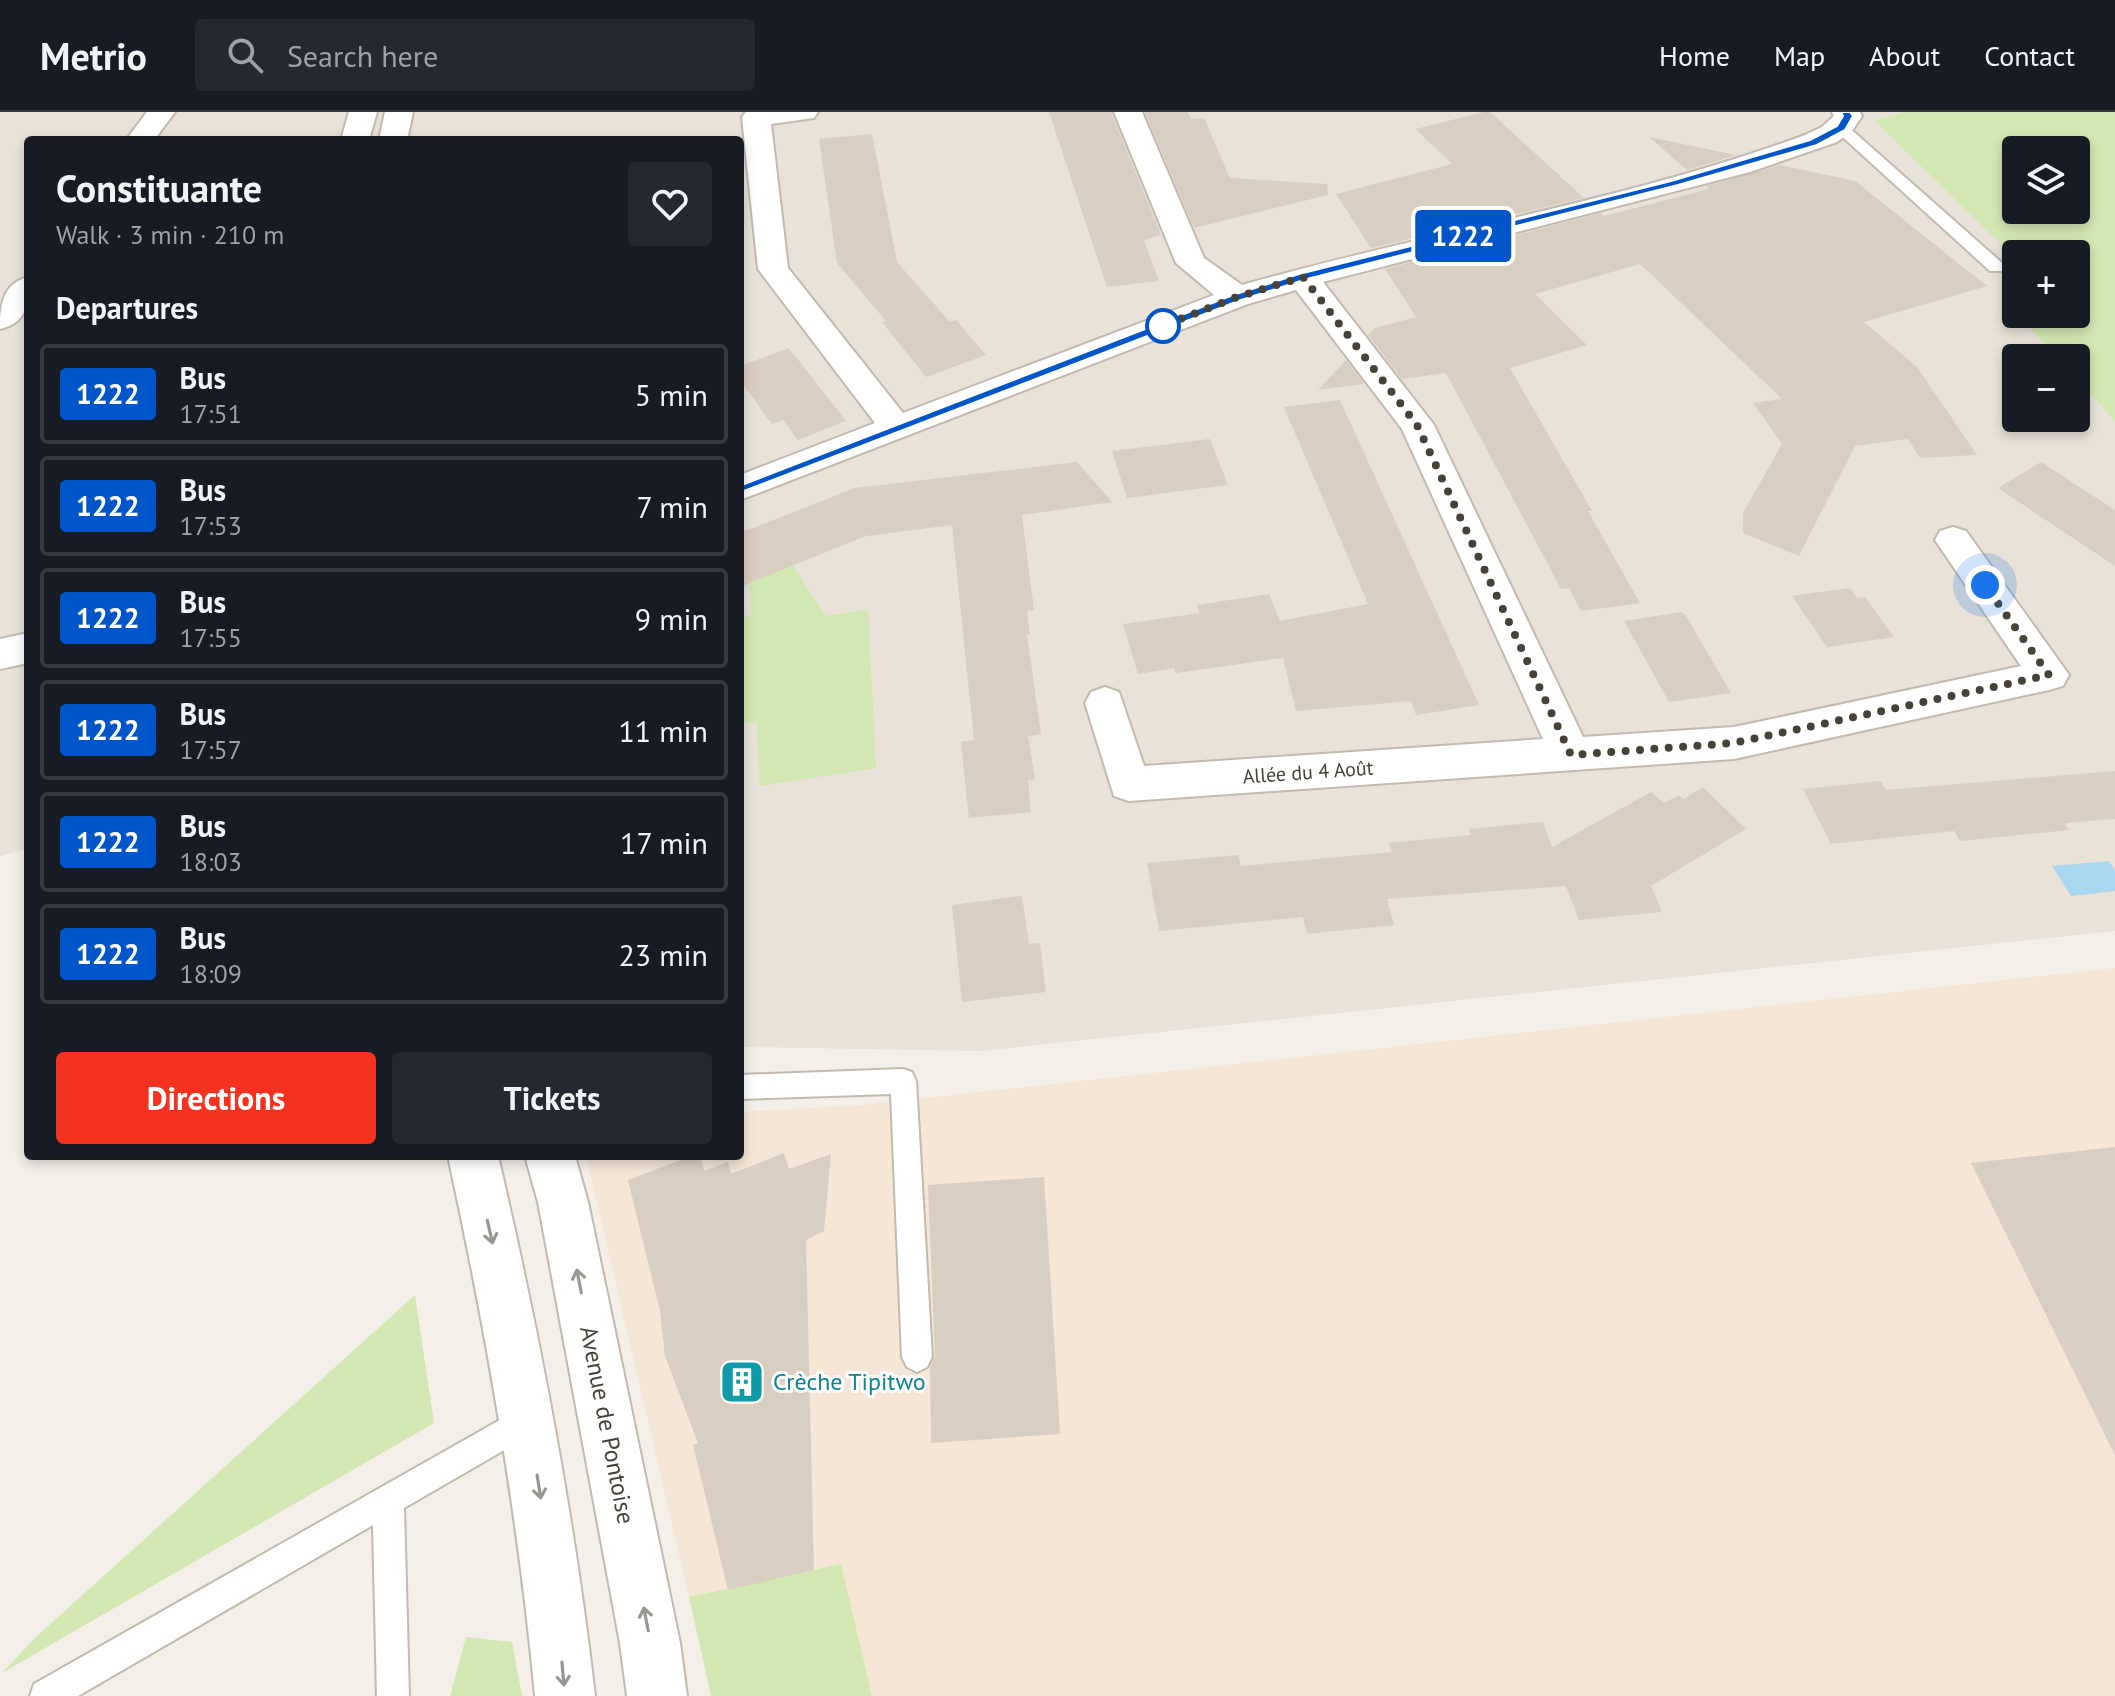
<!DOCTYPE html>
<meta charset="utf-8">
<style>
body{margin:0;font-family:"PT Sans",sans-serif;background:#242831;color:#f1f3f6;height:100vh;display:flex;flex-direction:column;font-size:30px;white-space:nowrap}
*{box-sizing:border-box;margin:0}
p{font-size:26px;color:#9ea1a6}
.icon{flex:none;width:44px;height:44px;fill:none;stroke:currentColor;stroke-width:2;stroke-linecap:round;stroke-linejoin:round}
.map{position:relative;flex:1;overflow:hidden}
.side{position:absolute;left:24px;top:24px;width:720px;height:1024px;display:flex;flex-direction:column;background:#171b24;border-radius:8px;box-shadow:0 4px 12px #0003}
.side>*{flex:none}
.badge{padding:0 16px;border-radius:6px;font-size:28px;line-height:52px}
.controls{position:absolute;left:2002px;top:24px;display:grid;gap:16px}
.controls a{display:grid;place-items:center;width:88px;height:88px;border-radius:8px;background:#171b24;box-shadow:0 4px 12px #0003;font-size:40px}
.you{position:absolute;width:40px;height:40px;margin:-20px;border:6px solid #fff;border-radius:50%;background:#1a73e8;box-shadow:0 0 0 12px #1a73e833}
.map>.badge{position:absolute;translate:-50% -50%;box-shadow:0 0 0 4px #fff}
h2{padding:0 32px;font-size:30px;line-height:72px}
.round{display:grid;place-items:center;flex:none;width:84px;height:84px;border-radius:8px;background:#242831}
.overview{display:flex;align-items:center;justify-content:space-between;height:136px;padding:0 32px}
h1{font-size:38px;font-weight:700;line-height:60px}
.action{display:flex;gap:16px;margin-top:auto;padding:16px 32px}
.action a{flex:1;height:92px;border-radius:8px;background:#f53220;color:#fff;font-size:32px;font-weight:700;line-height:92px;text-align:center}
.action a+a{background:#242831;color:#f1f3f6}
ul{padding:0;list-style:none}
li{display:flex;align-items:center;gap:24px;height:100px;margin:0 16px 12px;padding:0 16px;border:4px solid #363941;border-radius:8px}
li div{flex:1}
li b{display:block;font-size:30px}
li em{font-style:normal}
li .badge{min-width:88px;font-weight:700;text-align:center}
header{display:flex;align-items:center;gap:48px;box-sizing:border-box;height:112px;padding:0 40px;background:#171b24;border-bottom:2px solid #363941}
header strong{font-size:38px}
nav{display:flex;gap:44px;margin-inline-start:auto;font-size:28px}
.search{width:560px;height:72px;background:#242831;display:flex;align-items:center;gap:20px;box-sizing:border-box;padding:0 28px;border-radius:8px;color:#9ea1a6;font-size:30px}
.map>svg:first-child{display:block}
</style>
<header>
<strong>Metrio</strong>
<div class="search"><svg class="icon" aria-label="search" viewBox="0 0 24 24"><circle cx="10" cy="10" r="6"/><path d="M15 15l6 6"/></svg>Search here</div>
<nav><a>Home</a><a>Map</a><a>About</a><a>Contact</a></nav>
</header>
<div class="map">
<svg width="2115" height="1584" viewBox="0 0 2115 1584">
<rect width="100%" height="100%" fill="#f4f0e9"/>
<path fill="#e8e2d8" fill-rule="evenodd" d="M 0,0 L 2115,0 L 2115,819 L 981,939 L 740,935 L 740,28 L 28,28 L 28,737 L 0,744 ZM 2016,38 L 2076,38 L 2076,98 L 2016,98 ZM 2016,142 L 2076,142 L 2076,202 L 2016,202 ZM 2016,246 L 2076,246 L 2076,306 L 2016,306 Z"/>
<path fill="#f5e6d6" d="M 2115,856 L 2115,1584 L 872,1584 L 840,1453 L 689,1485 L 586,1044 L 740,1044 L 740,1000 L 861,993 Z"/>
<g fill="#d3e7b3" fill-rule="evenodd">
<path d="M 1904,0 L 2115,0 L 2115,309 L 2076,266 L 2076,246 L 2058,246 L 2017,202 L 2076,202 L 2076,142 L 2016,142 L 2016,147 L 1875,9 ZM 2016,38 L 2076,38 L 2076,98 L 2016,98 Z"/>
<path d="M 765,411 L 826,504 L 868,498 L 876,656 L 760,674 L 756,610 L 740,612 L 740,505 L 751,503 L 749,471 Z"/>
<path d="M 415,1183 L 434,1311 L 2,1561 L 37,1524 Z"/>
<path d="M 841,1452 L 872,1584 L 711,1584 L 689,1485 Z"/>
<path d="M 466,1525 L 512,1530 L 522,1584 L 450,1584 Z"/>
</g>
<path fill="#a8d7ef" d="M 2109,749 L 2115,758 L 2115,779 L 2071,784 L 2052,754 Z"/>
<g fill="#d9cec2">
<path d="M 1049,0 L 1111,0 L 1161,123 L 1144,128 L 1159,169 L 1107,175 Z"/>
<path d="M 1145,0 L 1188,0 L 1191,7 L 1204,6 L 1230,66 L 1327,72 L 1328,83 L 1194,116 Z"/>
<path d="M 1484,0 L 1490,0 L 1584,86 L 1371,136 L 1336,82 L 1452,52 L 1416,17 Z"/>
<path d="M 872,22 L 897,150 L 950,210 L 956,208 L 986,243 L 926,265 L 882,210 L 886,209 L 837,151 L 819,27 Z"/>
<path d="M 1649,25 L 1736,43 L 1687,58 Z"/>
<path d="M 1780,53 L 1855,69 L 1987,174 L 1864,210 L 1917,255 L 1977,343 L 1920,346 L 1908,327 L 1855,334 L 1799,444 L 1743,421 L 1743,401 L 1782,332 L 1753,291 L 1782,287 L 1640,152 L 1535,182 L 1587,233 L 1510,256 L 1592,399 L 1588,399 L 1640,491 L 1581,499 L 1569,476 L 1561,477 L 1446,261 L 1402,267 L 1368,223 L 1375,216 L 1416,205 L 1385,157 L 1601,101 L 1604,104 L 1709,77 L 1706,74 Z"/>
<path d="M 789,236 L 803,254 L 846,309 L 798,328 L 783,308 L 772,312 L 740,268 L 740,254 Z"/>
<path d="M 1346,248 L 1364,272 L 1318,278 Z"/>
<path d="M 1340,288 L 1479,593 L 1416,603 L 1411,589 L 1296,599 L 1283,546 L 1176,561 L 1174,556 L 1138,562 L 1123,512 L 1200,501 L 1197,493 L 1269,482 L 1280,509 L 1368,492 L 1284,295 Z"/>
<path d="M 1210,327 L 1228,373 L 1127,386 L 1112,339 Z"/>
<path d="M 1077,350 L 1112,390 L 1022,403 L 1034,498 L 1027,499 L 1030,522 L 1027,523 L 1041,622 L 1028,624 L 1035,667 L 1028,668 L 1031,700 L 969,706 L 961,630 L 974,628 L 952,413 L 866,424 L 740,475 L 740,421 L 855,376 Z"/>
<path d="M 2041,350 L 2115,398 L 2115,454 L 1998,376 Z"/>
<path d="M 1850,476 L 1857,486 L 1865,485 L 1894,525 L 1827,535 L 1792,484 Z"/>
<path d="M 1682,500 L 1686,504 L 1731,581 L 1669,590 L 1624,509 Z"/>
<path d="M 2115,659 L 2115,707 L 2065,711 L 2069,718 L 1960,729 L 1954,719 L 1831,732 L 1803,677 L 1881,669 L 1886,678 Z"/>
<path d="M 1703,675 L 1746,717 L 1651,774 L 1662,800 L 1579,808 L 1566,774 L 1387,787 L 1394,813 L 1307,822 L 1303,805 L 1159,819 L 1147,751 L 1238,743 L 1241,754 L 1392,740 L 1389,731 L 1471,723 L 1469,717 L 1543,710 L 1552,735 L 1651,680 L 1664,691 L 1679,683 L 1683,687 Z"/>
<path d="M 1022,784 L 1029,832 L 1040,831 L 1046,880 L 962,890 L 952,793 Z"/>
<path d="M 2115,1035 L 2115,1343 L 1971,1051 Z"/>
<path d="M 784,1041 L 789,1057 L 831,1042 L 824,1119 L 806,1128 L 814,1458 L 728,1478 L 693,1333 L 698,1331 L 665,1244 L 660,1199 L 628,1068 L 691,1044 L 700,1044 L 704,1059 L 728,1050 L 731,1062 Z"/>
<path d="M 1044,1065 L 1060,1322 L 931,1331 L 930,1255 L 935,1245 L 928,1073 Z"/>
</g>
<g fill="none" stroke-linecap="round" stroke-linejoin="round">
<g stroke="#c3baaf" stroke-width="4">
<g id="service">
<path d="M 1841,11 L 1846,13 L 2002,151 L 2004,155 L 2002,159 L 1990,159 L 1836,19 L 1836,13 Z"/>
<path d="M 903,957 L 912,960 L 916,969 L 932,1245 L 927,1255 L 917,1260 L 907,1255 L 902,1245 L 891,982 L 740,987 L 740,963 Z"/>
<path d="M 528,1292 L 539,1296 L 543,1307 L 539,1318 L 404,1396 L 409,1584 L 377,1584 L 373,1413 L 78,1584 L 30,1584 L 34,1572 Z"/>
</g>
</g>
<g stroke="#c3baaf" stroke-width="4">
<g id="minor">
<path d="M 147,0 L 175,0 L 154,28 L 126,28 Z"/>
<path d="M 746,0 L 818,0 L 814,6 L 771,12 L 788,156 L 903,301 L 1214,183 L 1176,151 L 1114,0 L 1142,0 L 1204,146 L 1242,173 C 1428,120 1623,90 1805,23 L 1822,15 L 1834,4 L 1832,0 L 1860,0 L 1862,4 L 1852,19 L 1837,30 L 1750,60 L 1323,170 L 1434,313 L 1583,625 L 1734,615 L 2021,554 L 1935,428 L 1940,419 L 1953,415 L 1966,419 L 2069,563 L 2063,574 L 2049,578 L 1734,647 L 1129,689 L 1114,684 L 1085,591 L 1091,580 L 1105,575 L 1119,580 L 1144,654 L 1543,627 L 1402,317 L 1296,178 L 1248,192 L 740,388 L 740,363 L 875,311 L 758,157 L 742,5 Z"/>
<path d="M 28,165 C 28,191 29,210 0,217 C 0,194 2,172 28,165 Z"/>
<path d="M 28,521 L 28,551 L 0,557 L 0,527 Z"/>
</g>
</g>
<g stroke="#c3baaf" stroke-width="4">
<g id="tertiary">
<path d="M 349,0 L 377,0 L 369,28 L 341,28 Z"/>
<path d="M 385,0 L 413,0 L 407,28 L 379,28 Z"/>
<path d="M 448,1044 L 498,1044 C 540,1223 574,1402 595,1584 L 535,1584 C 518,1402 487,1223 448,1044 Z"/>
<path d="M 525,1044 L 575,1044 L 588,1090 L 680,1531 L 687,1584 L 627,1584 L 620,1531 L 538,1090 Z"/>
</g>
</g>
<use href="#service" fill="#fff" fill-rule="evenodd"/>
<use href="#minor" fill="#fff" fill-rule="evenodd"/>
<use href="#tertiary" fill="#fff" fill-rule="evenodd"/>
</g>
<defs><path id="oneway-shaft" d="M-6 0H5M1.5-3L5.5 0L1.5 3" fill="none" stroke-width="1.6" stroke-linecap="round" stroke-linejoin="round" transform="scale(2)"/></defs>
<g stroke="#9a9692">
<use href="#oneway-shaft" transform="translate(490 1120) rotate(77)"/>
<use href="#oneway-shaft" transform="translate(579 1169) rotate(-101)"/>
<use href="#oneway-shaft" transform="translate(539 1375) rotate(81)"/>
<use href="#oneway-shaft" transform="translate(646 1507) rotate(-101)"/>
<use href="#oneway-shaft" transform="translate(563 1562) rotate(85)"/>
</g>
<path fill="#0055c8" stroke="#fff" stroke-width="2" d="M 1841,0 L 1850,0 L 1853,4 L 1845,18 L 1817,33 L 1678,73 L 1307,167 L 1241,188 L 744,379 L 740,380 L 734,376 L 1233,183 L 1299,162 L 1671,69 L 1810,28 L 1837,14 L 1843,4 Z"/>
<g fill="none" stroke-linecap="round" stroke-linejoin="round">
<path stroke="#484138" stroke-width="8" stroke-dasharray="0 14.4" d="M 1163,214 L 1152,218 L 1237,185 L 1303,165 L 1417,313 L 1571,643 L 1734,631 L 2049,563 L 1985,473"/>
</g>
<defs>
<g id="building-square" transform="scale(2.3)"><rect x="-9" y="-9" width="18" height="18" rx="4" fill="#0f9aa8" stroke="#fff"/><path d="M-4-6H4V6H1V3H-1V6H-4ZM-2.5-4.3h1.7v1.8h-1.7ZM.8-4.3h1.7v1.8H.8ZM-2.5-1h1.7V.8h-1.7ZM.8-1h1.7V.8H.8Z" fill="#fff"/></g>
</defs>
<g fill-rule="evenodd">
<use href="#building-square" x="742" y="1270"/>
</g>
<circle fill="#fff" stroke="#0055c8" stroke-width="4" cx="1163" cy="214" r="16"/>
<g text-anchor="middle" stroke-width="6" stroke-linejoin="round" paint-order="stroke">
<g font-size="20" fill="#484138" stroke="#fff">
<text transform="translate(1308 660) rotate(-4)" y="7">Allée du 4 Août</text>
</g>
<g font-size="24" fill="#0d838f" stroke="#fff" text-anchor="start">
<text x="773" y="1278">Crèche Tipitwo</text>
</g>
<g font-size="24" fill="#484138" stroke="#fff">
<text transform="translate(607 1313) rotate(79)" y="8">Avenue de Pontoise</text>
</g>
</g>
</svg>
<div class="controls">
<a><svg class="icon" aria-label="layers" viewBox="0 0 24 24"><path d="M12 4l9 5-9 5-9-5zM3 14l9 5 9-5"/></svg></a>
<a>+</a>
<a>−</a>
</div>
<div class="you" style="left:1985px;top:473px"></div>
<b class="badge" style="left:1463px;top:124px;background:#0055c8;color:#fff">1222</b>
<section class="side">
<div class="overview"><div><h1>Constituante</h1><p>Walk · 3 min · 210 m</p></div><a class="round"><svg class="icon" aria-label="heart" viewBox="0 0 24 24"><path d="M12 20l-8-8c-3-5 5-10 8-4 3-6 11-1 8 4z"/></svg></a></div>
<h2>Departures</h2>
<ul>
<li><span class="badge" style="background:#0055c8;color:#fff">1222</span><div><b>Bus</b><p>17:51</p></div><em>5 min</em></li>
<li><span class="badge" style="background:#0055c8;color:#fff">1222</span><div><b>Bus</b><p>17:53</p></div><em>7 min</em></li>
<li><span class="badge" style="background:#0055c8;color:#fff">1222</span><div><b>Bus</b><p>17:55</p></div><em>9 min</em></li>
<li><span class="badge" style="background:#0055c8;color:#fff">1222</span><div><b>Bus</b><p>17:57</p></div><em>11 min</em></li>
<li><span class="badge" style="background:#0055c8;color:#fff">1222</span><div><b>Bus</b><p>18:03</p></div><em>17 min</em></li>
<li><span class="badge" style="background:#0055c8;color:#fff">1222</span><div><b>Bus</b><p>18:09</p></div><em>23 min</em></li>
</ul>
<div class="action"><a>Directions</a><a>Tickets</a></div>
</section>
</div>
